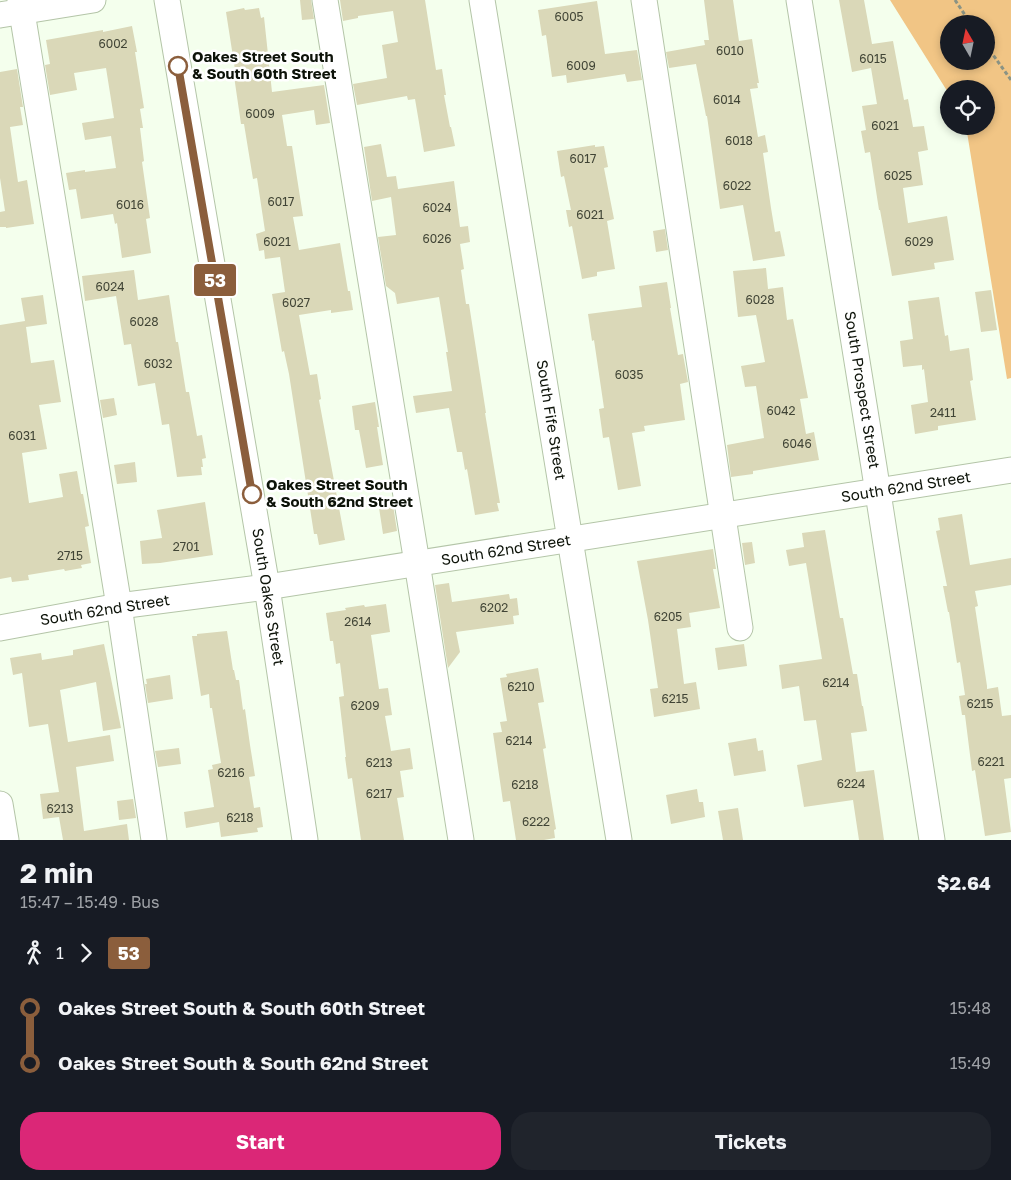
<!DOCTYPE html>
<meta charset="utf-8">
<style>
body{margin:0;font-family:"Golos Text",sans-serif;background:#20242c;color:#f1f3f6;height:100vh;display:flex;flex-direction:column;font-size:19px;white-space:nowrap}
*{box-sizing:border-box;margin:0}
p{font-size:16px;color:#9ea1a6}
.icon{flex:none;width:28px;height:28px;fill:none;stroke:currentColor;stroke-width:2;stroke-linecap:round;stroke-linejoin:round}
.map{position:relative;height:840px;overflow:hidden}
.drawer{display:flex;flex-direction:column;background:#171b24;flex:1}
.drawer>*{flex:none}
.badge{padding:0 10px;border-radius:4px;font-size:18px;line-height:32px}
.needle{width:32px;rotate:351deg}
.fabs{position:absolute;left:940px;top:15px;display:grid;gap:10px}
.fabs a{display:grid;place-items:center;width:55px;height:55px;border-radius:50%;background:#171b24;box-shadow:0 2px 8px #0003;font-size:25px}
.map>.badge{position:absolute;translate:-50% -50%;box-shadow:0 0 0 2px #fff}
.legs{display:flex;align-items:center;gap:8px;height:55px;padding:0 20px;font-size:16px}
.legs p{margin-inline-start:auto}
.head{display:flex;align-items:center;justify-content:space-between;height:85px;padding:0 20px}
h1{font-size:28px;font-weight:700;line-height:38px}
.button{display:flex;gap:10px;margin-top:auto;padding:10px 20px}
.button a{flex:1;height:58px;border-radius:20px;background:#db2777;color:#fff;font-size:20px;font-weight:700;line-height:58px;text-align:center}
.button a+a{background:#20242c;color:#f1f3f6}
ul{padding:0 20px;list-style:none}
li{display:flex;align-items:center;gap:18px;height:55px;font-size:19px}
li i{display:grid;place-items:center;width:8px;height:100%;margin:0 6px;background:currentColor}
li i::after{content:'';width:12px;height:12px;margin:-6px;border:4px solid;border-radius:50%;background:#171b24}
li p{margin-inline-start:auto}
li:first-child i{background:linear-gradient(#0000 50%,currentColor 0)}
li:last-child i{background:linear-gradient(currentColor 50%,#0000 0)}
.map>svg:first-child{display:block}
</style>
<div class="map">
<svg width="1011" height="840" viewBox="0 0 1011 840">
<rect width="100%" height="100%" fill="#f4ffed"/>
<path fill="#f1c585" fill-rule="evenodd" d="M 890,0 L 1011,0 L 1011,378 L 1007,379 L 966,126 L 986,126 L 986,89 L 949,89 L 949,94 ZM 949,24 L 986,24 L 986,61 L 949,61 Z"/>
<g fill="#dad8b8">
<path d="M 300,0 L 311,0 L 314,19 L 302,20 Z"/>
<path d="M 340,0 L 425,0 L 436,70 L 442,69 L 446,95 L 444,95 L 450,127 L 451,127 L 455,146 L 424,152 L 415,99 L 408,100 L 407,96 L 357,105 L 353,84 L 387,78 L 382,45 L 398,42 L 393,11 L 358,16 L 358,18 L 343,21 Z"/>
<path d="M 704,0 L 733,0 L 739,41 L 752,39 L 759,83 L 757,83 L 758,88 L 750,89 L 758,137 L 765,135 L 768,152 L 763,153 L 771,208 L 775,232 L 780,231 L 785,256 L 753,261 L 743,205 L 720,209 L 707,116 L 706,116 L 696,64 L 669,68 L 666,52 L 705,45 L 704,40 L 709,40 Z"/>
<path d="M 839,0 L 864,0 L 872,44 L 893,41 L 904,100 L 908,99 L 913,127 L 924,126 L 928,150 L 918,152 L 923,185 L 903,188 L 908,223 L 947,216 L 954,260 L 934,263 L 935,269 L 892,276 L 880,210 L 879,210 L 870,152 L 865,153 L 861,131 L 866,130 L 862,106 L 877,104 L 871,68 L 852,72 Z"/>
<path d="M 597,1 L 605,54 L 637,50 L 642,80 L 627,82 L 625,74 L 567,83 L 566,75 L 552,77 L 546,35 L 542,36 L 538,10 Z"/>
<path d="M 244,8 L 245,10 L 259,8 L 261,18 L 264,17 L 272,92 L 324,85 L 330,123 L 316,125 L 314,110 L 282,115 L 287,146 L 292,146 L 303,216 L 293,217 L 299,250 L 340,243 L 348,291 L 350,291 L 353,310 L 331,313 L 331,310 L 299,315 L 310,375 L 317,374 L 321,399 L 319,400 L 345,540 L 319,545 L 317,534 L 314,534 L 289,374 L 284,351 L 282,352 L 272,294 L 285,292 L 280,257 L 265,259 L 264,250 L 259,251 L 256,234 L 265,231 L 257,178 L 253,179 L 244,124 L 241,124 L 234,76 L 236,76 L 226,12 Z"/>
<path d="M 132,26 L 137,52 L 135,52 L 144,108 L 140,109 L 143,128 L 140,128 L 144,161 L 142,162 L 150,218 L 146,219 L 151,253 L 122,258 L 117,223 L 115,224 L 113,214 L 81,219 L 76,189 L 69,190 L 66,173 L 85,170 L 85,172 L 116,168 L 111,136 L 85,140 L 82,123 L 114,118 L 106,68 L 74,73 L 77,90 L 50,95 L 45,65 L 50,64 L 46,40 L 103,30 L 103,32 Z"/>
<path d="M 17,69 L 23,107 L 20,107 L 23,125 L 10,127 L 18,182 L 27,180 L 34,224 L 6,228 L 6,227 L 0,227 L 0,212 L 5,211 L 0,178 L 0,72 Z"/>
<path d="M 381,144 L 387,177 L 396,176 L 398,189 L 454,181 L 460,227 L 468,226 L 470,242 L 460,244 L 464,269 L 461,270 L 466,304 L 469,304 L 486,413 L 485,413 L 500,503 L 497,503 L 499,511 L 475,515 L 467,469 L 465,470 L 462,452 L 457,452 L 449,408 L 416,413 L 413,396 L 452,391 L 446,352 L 448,352 L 439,297 L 397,304 L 395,293 L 386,286 L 378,237 L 396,235 L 391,197 L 372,201 L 364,147 Z"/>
<path d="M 595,145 L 595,147 L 604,146 L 608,167 L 604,168 L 614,219 L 607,221 L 615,269 L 597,272 L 597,276 L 582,279 L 572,226 L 569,227 L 566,210 L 571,210 L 564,176 L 561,177 L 557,151 Z"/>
<path d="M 665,229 L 668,250 L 656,252 L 653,231 Z"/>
<path d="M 766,268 L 768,289 L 783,287 L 787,320 L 793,319 L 808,398 L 800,399 L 806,434 L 814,432 L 819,460 L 753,471 L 753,474 L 731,477 L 727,445 L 764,438 L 756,386 L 745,387 L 741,366 L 765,362 L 756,315 L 738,317 L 733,271 Z"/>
<path d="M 134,270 L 138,300 L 169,295 L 176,342 L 178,342 L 186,392 L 189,392 L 197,436 L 202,435 L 206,458 L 202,459 L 203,467 L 201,467 L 202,475 L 177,477 L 169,424 L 162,425 L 155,383 L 138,386 L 131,344 L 124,345 L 116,296 L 85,301 L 82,276 Z"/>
<path d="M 667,282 L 671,308 L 670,308 L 678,355 L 683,354 L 688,382 L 680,384 L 685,420 L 644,426 L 645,431 L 632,433 L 641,486 L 618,490 L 609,437 L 603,438 L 599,409 L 604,408 L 594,340 L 592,341 L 588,314 L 642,307 L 639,286 Z"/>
<path d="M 991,290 L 997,330 L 981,332 L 975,292 Z"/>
<path d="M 43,295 L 47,324 L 26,327 L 31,363 L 54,360 L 61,402 L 39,405 L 47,449 L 22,453 L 29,503 L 63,497 L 59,474 L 77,471 L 81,494 L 83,494 L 89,526 L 85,527 L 91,563 L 81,565 L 82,568 L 65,571 L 64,569 L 28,575 L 29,580 L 12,582 L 11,577 L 0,579 L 0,325 L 25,321 L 21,298 Z"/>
<path d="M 939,297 L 945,336 L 948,335 L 950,351 L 969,348 L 973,380 L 970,381 L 976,420 L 938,426 L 938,430 L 915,434 L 911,405 L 928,402 L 924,369 L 922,370 L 922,365 L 903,367 L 900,341 L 913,339 L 908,301 Z"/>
<path d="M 114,398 L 117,415 L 103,418 L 100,400 Z"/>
<path d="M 375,402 L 379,427 L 377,427 L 383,465 L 366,468 L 359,430 L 355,430 L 352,406 Z"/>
<path d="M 135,462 L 137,482 L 117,484 L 114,465 Z"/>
<path d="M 392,498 L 397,531 L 383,534 L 378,501 Z"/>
<path d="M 205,502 L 213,555 L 160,563 L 142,564 L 140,541 L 162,538 L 157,510 Z"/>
<path d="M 962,514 L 970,565 L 1011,558 L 1011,585 L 975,591 L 978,606 L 975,607 L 987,686 L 987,689 L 998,687 L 1002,716 L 1011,715 L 1011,778 L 1004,779 L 1011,832 L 985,836 L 975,770 L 972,771 L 965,715 L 962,715 L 959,696 L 965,695 L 960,662 L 957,663 L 949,612 L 948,612 L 943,586 L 947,586 L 936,531 L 940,530 L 938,518 Z"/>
<path d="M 825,530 L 840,618 L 843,618 L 853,674 L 857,674 L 862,706 L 863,706 L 867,731 L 851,733 L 856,772 L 874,770 L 884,840 L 859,840 L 853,800 L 804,807 L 797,765 L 822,760 L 816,720 L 804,721 L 799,686 L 782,689 L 779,665 L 822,659 L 806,563 L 789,566 L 786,550 L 804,547 L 802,533 Z"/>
<path d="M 752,542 L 755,563 L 745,565 L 742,543 Z"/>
<path d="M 713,549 L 716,569 L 713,569 L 720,608 L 689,613 L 691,627 L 677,629 L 684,684 L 696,682 L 700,709 L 654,717 L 650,689 L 658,688 L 648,620 L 637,561 Z"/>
<path d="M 449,583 L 452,602 L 509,594 L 510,599 L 517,598 L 519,615 L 513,616 L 514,624 L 456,632 L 460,652 L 448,668 L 435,585 Z"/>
<path d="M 386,604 L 390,632 L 371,635 L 379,689 L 388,688 L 392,715 L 385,716 L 391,751 L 410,748 L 413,769 L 400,771 L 404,797 L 397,798 L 404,840 L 361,840 L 352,778 L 348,779 L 345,757 L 346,757 L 339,697 L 344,696 L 340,663 L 336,664 L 333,641 L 330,641 L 326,613 L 346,610 L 345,608 L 364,605 L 365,607 Z"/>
<path d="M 227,631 L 233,670 L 234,670 L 236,680 L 239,680 L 243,710 L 245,709 L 250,745 L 255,776 L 249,777 L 254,808 L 260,807 L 263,827 L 257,828 L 258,832 L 221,837 L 219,822 L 186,828 L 184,812 L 214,807 L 208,770 L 213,769 L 212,765 L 221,763 L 212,708 L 210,708 L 209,694 L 201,696 L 192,636 L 197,636 L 197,634 Z"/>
<path d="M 104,644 L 121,728 L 103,731 L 96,682 L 60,690 L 68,742 L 110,735 L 114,761 L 76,767 L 84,831 L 127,824 L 129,840 L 63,840 L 59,817 L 43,819 L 40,794 L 59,792 L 48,724 L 29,727 L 22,673 L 13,675 L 10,658 L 41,653 L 42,660 L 73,655 L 73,650 Z"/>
<path d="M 744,644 L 747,666 L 718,670 L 715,648 Z"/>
<path d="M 538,668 L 544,702 L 538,703 L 546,748 L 543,749 L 556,829 L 554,830 L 555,838 L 544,840 L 516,840 L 510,801 L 503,802 L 493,733 L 502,732 L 500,722 L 507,721 L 500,678 L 507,677 L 506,674 Z"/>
<path d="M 170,675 L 173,699 L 148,703 L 145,684 L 147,684 L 146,679 Z"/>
<path d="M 756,738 L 758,751 L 763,750 L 766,771 L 734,776 L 728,743 Z"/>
<path d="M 179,748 L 181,764 L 158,767 L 155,751 Z"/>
<path d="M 697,789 L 699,802 L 703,802 L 705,817 L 671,824 L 666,795 Z"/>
<path d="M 133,799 L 136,818 L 119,820 L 117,801 Z"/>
<path d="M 738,808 L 743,840 L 723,840 L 718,811 Z"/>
</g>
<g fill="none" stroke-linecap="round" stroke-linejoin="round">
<g stroke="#b4c5a8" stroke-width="27">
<g id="minor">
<path d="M 20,0 L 119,606 L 154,840"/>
<path d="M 167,0 L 267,587 L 305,840"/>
<path d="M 325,0 L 417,563 L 461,840"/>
<path d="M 482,0 L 619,840"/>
<path d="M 644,0 L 740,628"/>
<path d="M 799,0 L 874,467 L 932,840"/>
<path d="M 0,15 L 93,0"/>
<path d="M 0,628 L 119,606 L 267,587 L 1011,470"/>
<path d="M 0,804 L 6,840"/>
</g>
</g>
<g stroke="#8a9384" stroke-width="3" stroke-dasharray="4 2.5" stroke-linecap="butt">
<path d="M 955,0 L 971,24"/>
<path d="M 986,45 L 1011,80"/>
</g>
<use href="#minor" stroke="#fff" stroke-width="25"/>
</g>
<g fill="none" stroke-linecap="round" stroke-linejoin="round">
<g stroke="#fff" stroke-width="11">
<path id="line-1" d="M 178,66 L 252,494"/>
</g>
<use href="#line-1" stroke="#8b5e3c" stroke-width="8"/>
</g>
<g fill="#fff" stroke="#8b5e3c" stroke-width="2.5">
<circle cx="178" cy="66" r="9"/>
<circle cx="252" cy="494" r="9"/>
</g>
<g text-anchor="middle" stroke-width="5" stroke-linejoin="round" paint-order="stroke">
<g font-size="12" fill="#404435">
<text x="569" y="21">6005</text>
<text x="113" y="48">6002</text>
<text x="730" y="55">6010</text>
<text x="873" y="63">6015</text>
<text x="581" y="70">6009</text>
<text x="727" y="104">6014</text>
<text x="260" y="118">6009</text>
<text x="885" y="130">6021</text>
<text x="739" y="145">6018</text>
<text x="583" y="163">6017</text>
<text x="898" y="180">6025</text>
<text x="737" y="190">6022</text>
<text x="281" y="206">6017</text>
<text x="130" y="209">6016</text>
<text x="437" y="212">6024</text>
<text x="590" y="219">6021</text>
<text x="437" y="243">6026</text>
<text x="277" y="246">6021</text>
<text x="919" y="246">6029</text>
<text x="110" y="291">6024</text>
<text x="760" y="304">6028</text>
<text x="296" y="307">6027</text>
<text x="144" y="326">6028</text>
<text x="158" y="368">6032</text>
<text x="629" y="379">6035</text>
<text x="781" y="415">6042</text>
<text x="943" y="417">2411</text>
<text x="22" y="440">6031</text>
<text x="797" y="448">6046</text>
<text x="186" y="551">2701</text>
<text x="70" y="560">2715</text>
<text x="494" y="612">6202</text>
<text x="668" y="621">6205</text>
<text x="358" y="626">2614</text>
<text x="836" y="687">6214</text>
<text x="521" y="691">6210</text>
<text x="675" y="703">6215</text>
<text x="980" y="708">6215</text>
<text x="365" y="710">6209</text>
<text x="519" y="745">6214</text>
<text x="991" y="766">6221</text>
<text x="379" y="767">6213</text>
<text x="231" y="777">6216</text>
<text x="851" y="788">6224</text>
<text x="525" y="789">6218</text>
<text x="379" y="798">6217</text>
<text x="60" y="813">6213</text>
<text x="240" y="822">6218</text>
<text x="536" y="826">6222</text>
</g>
<g font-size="15" font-weight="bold" fill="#0d1309" stroke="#fff" text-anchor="start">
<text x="192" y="62">Oakes Street South<tspan x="192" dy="17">&amp; South 60th Street</tspan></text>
<text x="266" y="490">Oakes Street South<tspan x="266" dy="17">&amp; South 62nd Street</tspan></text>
</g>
<g font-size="15" fill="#0d1309" stroke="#fff">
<text transform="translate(862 390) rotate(81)" y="5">South Prospect Street</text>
<text transform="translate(551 420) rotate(81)" y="5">South Fife Street</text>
<text transform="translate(906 487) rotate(-9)" y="5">South 62nd Street</text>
<text transform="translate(506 550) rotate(-9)" y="5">South 62nd Street</text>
<text transform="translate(268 597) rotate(81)" y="5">South Oakes Street</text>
<text transform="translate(105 610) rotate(-9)" y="5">South 62nd Street</text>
</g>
</g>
</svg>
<div class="fabs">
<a><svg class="needle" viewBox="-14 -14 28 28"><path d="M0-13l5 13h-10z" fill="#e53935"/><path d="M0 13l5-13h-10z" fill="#9ea1a6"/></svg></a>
<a><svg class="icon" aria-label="locate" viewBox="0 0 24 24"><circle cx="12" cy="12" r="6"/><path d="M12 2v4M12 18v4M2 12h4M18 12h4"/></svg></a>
</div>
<b class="badge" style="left:215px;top:280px;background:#8b5e3c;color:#fff">53</b>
</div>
<section class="drawer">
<div class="head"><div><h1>2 min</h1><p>15:47 – 15:49 · Bus</p></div><b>$2.64</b></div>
<div class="legs"><svg class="icon" aria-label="walk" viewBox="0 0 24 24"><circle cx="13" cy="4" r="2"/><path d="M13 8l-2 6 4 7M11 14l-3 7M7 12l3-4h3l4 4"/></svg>1<svg class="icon" aria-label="forward" viewBox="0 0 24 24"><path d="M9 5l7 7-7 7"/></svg><b class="badge" style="background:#8b5e3c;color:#fff">53</b></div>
<ul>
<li><i style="color:#8b5e3c"></i><b>Oakes Street South &amp; South 60th Street</b><p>15:48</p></li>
<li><i style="color:#8b5e3c"></i><b>Oakes Street South &amp; South 62nd Street</b><p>15:49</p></li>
</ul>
<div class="button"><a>Start</a><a>Tickets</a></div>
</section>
